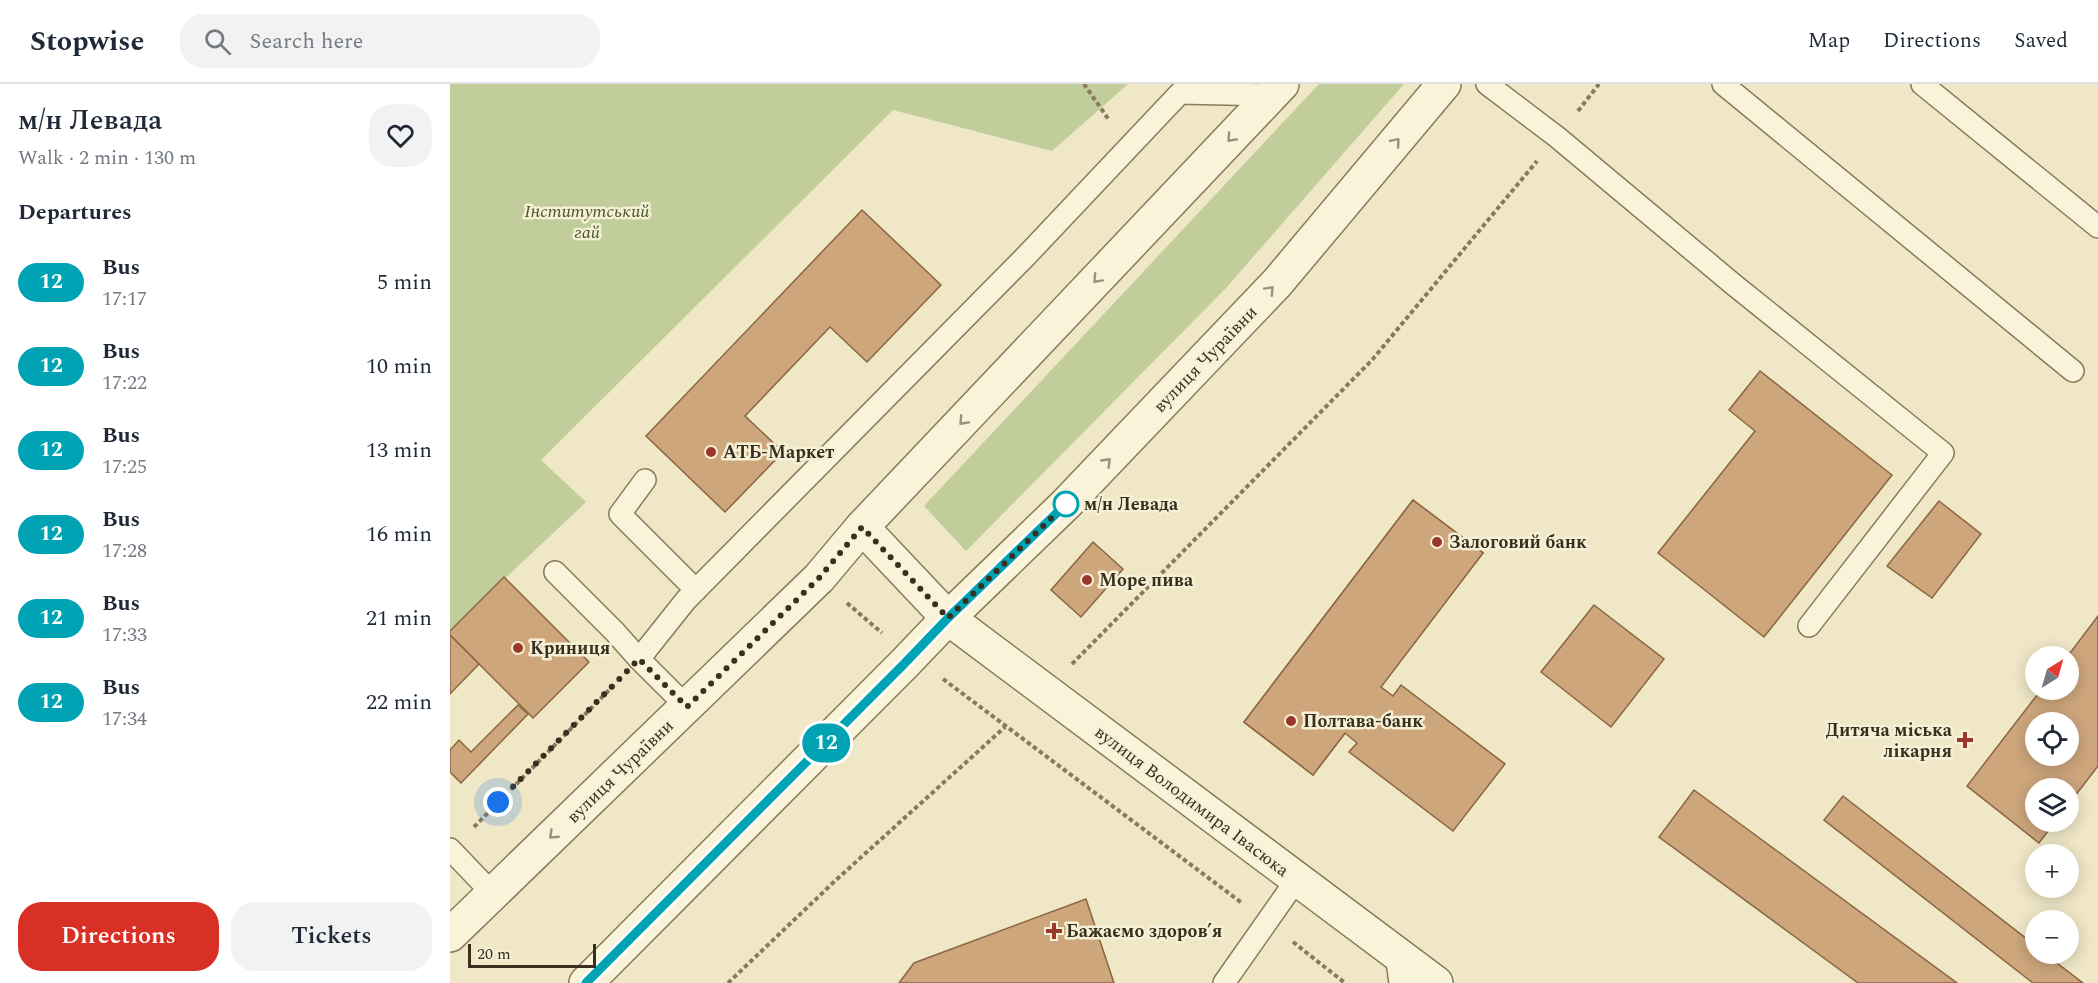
<!DOCTYPE html>
<meta charset="utf-8">
<style>
body{margin:0;font-family:Spectral,serif;background:#f2f2f3;color:#1f2937;height:100vh;display:flex;flex-direction:column;font-size:22px;white-space:nowrap}
*{box-sizing:border-box;margin:0}
p{font-size:20px;color:#747a83}
.icon{flex:none;width:33px;height:33px;fill:none;stroke:currentColor;stroke-width:2;stroke-linecap:round;stroke-linejoin:round}
.map{position:relative;flex:1;overflow:hidden}
.side{display:flex;flex-direction:column;background:#fff;width:450px}
.side>*{flex:none}
.badge{padding:0 12px;border-radius:20px;font-size:21px;line-height:39px}
.needle{width:39px;rotate:37deg}
.controls{position:absolute;left:1575px;top:562px;display:grid;gap:12px}
.controls a{display:grid;place-items:center;width:54px;height:54px;border-radius:50%;background:#fff;box-shadow:0 3px 15px #0003;font-size:30px}
.scale{position:absolute;left:18px;bottom:15px;width:128px;box-sizing:border-box;padding-left:6px;border:3px solid #3a2f1f;border-top:0;font-size:16px;line-height:21px;white-space:nowrap;color:#3a2f1f;-webkit-text-stroke:4px #f6f0d6;paint-order:stroke}
.you{position:absolute;width:30px;height:30px;margin:-15px;border:4px solid #fff;border-radius:50%;background:#1a73e8;box-shadow:0 0 0 9px #1a73e833}
.map>.badge{position:absolute;translate:-50% -50%;box-shadow:0 0 0 3px #fff}
h2{padding:0 18px;font-size:22px;line-height:54px}
.round{display:grid;place-items:center;flex:none;width:63px;height:63px;border-radius:24px;background:#f2f2f3}
.head{display:flex;align-items:center;justify-content:space-between;height:102px;padding:0 18px}
h1{font-size:28px;font-weight:600;line-height:45px}
.primary-button{display:flex;gap:12px;margin-top:auto;padding:12px 18px}
.primary-button a{flex:1;height:69px;border-radius:24px;background:#d93025;color:#fff;font-size:24px;font-weight:600;line-height:69px;text-align:center}
.primary-button a+a{background:#f2f2f3;color:#1f2937}
ul{padding:0;list-style:none}
li{display:flex;align-items:center;gap:18px;height:84px;padding:0 18px}
li div{flex:1}
li b{display:block;font-size:22px}
li em{font-style:normal}
li .badge{min-width:66px;font-weight:700;text-align:center}
header{display:flex;align-items:center;gap:36px;box-sizing:border-box;height:84px;padding:0 30px;background:#fff;border-bottom:2px solid #e0e1e3}
header strong{font-size:28px}
nav{display:flex;gap:33px;margin-inline-start:auto;font-size:21px}
.search{width:420px;height:54px;background:#f2f2f3;display:flex;align-items:center;gap:15px;box-sizing:border-box;padding:0 21px;border-radius:24px;color:#747a83;font-size:22px}
main{display:flex;flex:1;min-height:0}
.map>svg:first-child{display:block}
</style>
<header>
<strong>Stopwise</strong>
<div class="search"><svg class="icon" aria-label="search" viewBox="0 0 24 24"><circle cx="10" cy="10" r="6"/><path d="M15 15l6 6"/></svg>Search here</div>
<nav><a>Map</a><a>Directions</a><a>Saved</a></nav>
</header>
<main>
<section class="side">
<div class="head"><div><h1>м/н Левада</h1><p>Walk · 2 min · 130 m</p></div><a class="round"><svg class="icon" aria-label="heart" viewBox="0 0 24 24"><path d="M12 20l-8-8c-3-5 5-10 8-4 3-6 11-1 8 4z"/></svg></a></div>
<h2>Departures</h2>
<ul>
<li><span class="badge" style="background:#00a3b4;color:#fff">12</span><div><b>Bus</b><p>17:17</p></div><em>5 min</em></li>
<li><span class="badge" style="background:#00a3b4;color:#fff">12</span><div><b>Bus</b><p>17:22</p></div><em>10 min</em></li>
<li><span class="badge" style="background:#00a3b4;color:#fff">12</span><div><b>Bus</b><p>17:25</p></div><em>13 min</em></li>
<li><span class="badge" style="background:#00a3b4;color:#fff">12</span><div><b>Bus</b><p>17:28</p></div><em>16 min</em></li>
<li><span class="badge" style="background:#00a3b4;color:#fff">12</span><div><b>Bus</b><p>17:33</p></div><em>21 min</em></li>
<li><span class="badge" style="background:#00a3b4;color:#fff">12</span><div><b>Bus</b><p>17:34</p></div><em>22 min</em></li>
</ul>
<div class="primary-button"><a>Directions</a><a>Tickets</a></div>
</section>
<div class="map">
<svg width="1648" height="899" viewBox="0 0 1648 899">
<rect width="100%" height="100%" fill="#efe7c6"/>
<g fill="#c1cd9a">
<path d="M 0,0 L 678,0 L 602,67 L 443,26 L 91,376 L 136,418 C 91,461 45,503 0,547 Z"/>
<path d="M 869,0 L 954,0 L 776,204 L 516,467 L 474,422 Z"/>
</g>
<g fill="#cda67c" stroke="#8a6641" stroke-width="1.5" fill-rule="evenodd">
<path d="M 412,126 L 491,201 L 417,278 L 380,243 L 295,332 L 333,368 L 275,428 L 196,352 Z"/>
<path d="M 1310,287 L 1442,391 L 1314,553 L 1208,469 L 1305,347 L 1279,326 Z"/>
<path d="M 963,416 L 1033,469 L 863,691 L 794,638 Z"/>
<path d="M 963,416 L 1033,469 L 931,603 L 943,612 L 951,601 L 1055,680 L 1003,747 L 899,668 L 907,659 L 895,649 L 863,691 L 794,638 Z"/>
<path d="M 1489,417 L 1531,450 L 1482,514 L 1437,482 Z"/>
<path d="M 643,458 L 673,485 L 631,533 L 601,506 Z"/>
<path d="M 54,493 L 139,578 L 83,634 L 0,551 L 0,547 Z"/>
<path d="M 1144,521 L 1214,575 L 1161,643 L 1091,588 Z"/>
<path d="M 1648,532 L 1648,682 L 1618,721 L 1618,705 L 1586,705 L 1586,738 L 1605,738 L 1589,759 L 1517,702 L 1591,606 L 1618,606 L 1618,573 L 1617,573 ZM 1586,639 L 1618,639 L 1618,672 L 1586,672 Z"/>
<path d="M 0,551 L 29,580 L 0,610 Z"/>
<path d="M 68,621 L 78,630 L 11,699 L 0,688 L 0,666 L 9,656 L 21,668 Z"/>
<path d="M 1244,706 L 1507,899 L 1408,899 L 1209,753 Z"/>
<path d="M 1393,712 L 1586,862 L 1586,870 L 1595,870 L 1633,899 L 1583,899 L 1374,736 Z"/>
<path d="M 636,815 L 664,899 L 449,899 L 464,879 Z"/>
</g>
<g fill="none" stroke-linecap="round" stroke-linejoin="round">
<g stroke="#8a7a5c" stroke-width="24">
<g id="service">
<path d="M 1037,0 L 1107,53 L 1283,200 L 1493,369 L 1359,542"/>
<path d="M 1273,0 L 1623,287"/>
<path d="M 1472,0 L 1648,143"/>
<path d="M 195,396 L 170,430 L 246,506"/>
<path d="M 105,488 L 165,548 L 189,575"/>
<path d="M 237,623 L 189,575 L 236,516 L 577,171 L 730,9 L 821,11"/>
<path d="M 0,765 L 43,810"/>
<path d="M 946,869 L 950,899"/>
<path d="M 774,899 L 847,795"/>
</g>
</g>
<g stroke="#8a7a5c" stroke-width="36">
<path id="minor" d="M 498,534 L 986,899"/>
</g>
<g stroke="#8a7a5c" stroke-width="36">
<g id="tertiary">
<path d="M 412,443 L 498,534"/>
<path d="M 0,851 L 369,494 L 412,443 L 832,0"/>
<path d="M 136,899 L 454,580 L 498,534 L 616,420 L 827,199 L 994,0"/>
</g>
</g>
<g stroke="#8a7a5c" stroke-width="4" stroke-dasharray="4.5 3" stroke-linecap="butt">
<path d="M 634,0 L 659,36"/>
<path d="M 1128,27 L 1149,0"/>
<path d="M 397,519 L 432,549"/>
<path d="M 622,580 L 922,276 L 1087,77"/>
<path d="M 493,595 L 792,819"/>
<path d="M 24,743 L 166,599"/>
<path d="M 843,858 L 895,899"/>
<path d="M 278,899 L 386,796 L 555,643"/>
</g>
<use href="#service" stroke="#f9f3da" stroke-width="21"/>
<use href="#minor" stroke="#f9f3da" stroke-width="33"/>
<use href="#tertiary" stroke="#f9f3da" stroke-width="33"/>
</g>
<defs><path id="oneway-chevron" d="M-2-3.5L2.5 0L-2 3.5" fill="none" stroke-width="1.6" stroke-linecap="round" stroke-linejoin="round" transform="scale(1.5)"/></defs>
<g stroke="#9a917c">
<use href="#oneway-chevron" transform="translate(781 54) rotate(133)"/>
<use href="#oneway-chevron" transform="translate(946 58) rotate(-50)"/>
<use href="#oneway-chevron" transform="translate(647 195) rotate(133)"/>
<use href="#oneway-chevron" transform="translate(820 206) rotate(-47)"/>
<use href="#oneway-chevron" transform="translate(513 337) rotate(133)"/>
<use href="#oneway-chevron" transform="translate(657 378) rotate(-46)"/>
<use href="#oneway-chevron" transform="translate(103 751) rotate(136)"/>
</g>
<g fill="none" stroke-linecap="round" stroke-linejoin="round">
<g stroke="#fff" stroke-width="14">
<path id="line" d="M 136,899 L 454,580 L 498,534 L 616,420"/>
</g>
<use href="#line" stroke="#00a3b4" stroke-width="9"/>
<path stroke="#3a2f1f" stroke-width="6" stroke-dasharray="0 10.8" d="M 48,718 L 189,575 L 237,623 L 369,494 L 412,443 L 498,534 L 616,420"/>
</g>
<g fill="#9a372b" stroke="#f6f0d6" stroke-width="2">
<circle cx="261" cy="368" r="6"/>
<circle cx="987" cy="458" r="6"/>
<circle cx="637" cy="496" r="6"/>
<circle cx="68" cy="564" r="6"/>
<circle cx="841" cy="637" r="6"/>
<path d="M1512 647h6v6h6v6h-6v6h-6v-6h-6v-6h6z"/>
<path d="M601 838h6v6h6v6h-6v6h-6v-6h-6v-6h6z"/>
</g>
<circle fill="#fff" stroke="#00a3b4" stroke-width="3" cx="616" cy="420" r="12"/>
<g text-anchor="middle" stroke-width="5" stroke-linejoin="round" paint-order="stroke">
<g font-size="18" font-style="italic" fill="#455726" stroke="#f6f0d6">
<text x="137" y="133">Інститутський<tspan x="137" dy="21">гай</tspan></text>
</g>
<g font-size="18" fill="#3a2f1f" stroke="#f6f0d6">
<text transform="translate(755 275) rotate(-46)" y="6">вулиця Чураївни</text>
<text transform="translate(170 687) rotate(-44)" y="6">вулиця Чураївни</text>
<text transform="translate(742 717) rotate(37)" y="6">вулиця Володимира Івасюка</text>
</g>
<g font-size="18" font-weight="bold" fill="#3a2f1f" stroke="#f6f0d6" text-anchor="start">
<text x="273" y="374">АТБ-Маркет</text>
<text x="999" y="464">Залоговий банк</text>
<text x="649" y="502">Море пива</text>
<text x="80" y="570">Криниця</text>
<text x="853" y="643">Полтава-банк</text>
<text x="1502" y="652" text-anchor="end">Дитяча міська<tspan x="1502" dy="21">лікарня</tspan></text>
<text x="616" y="853">Бажаємо здоровʼя</text>
</g>
<g font-size="18" font-weight="bold" fill="#3a2f1f" stroke="#f6f0d6" text-anchor="start">
<text x="634" y="426">м/н Левада</text>
</g>
</g>
</svg>
<div class="controls">
<a><svg class="needle" viewBox="-14 -14 28 28"><path d="M0-13l5 13h-10z" fill="#e53935"/><path d="M0 13l5-13h-10z" fill="#747a83"/></svg></a>
<a><svg class="icon" aria-label="locate" viewBox="0 0 24 24"><circle cx="12" cy="12" r="6"/><path d="M12 2v4M12 18v4M2 12h4M18 12h4"/></svg></a>
<a><svg class="icon" aria-label="layers" viewBox="0 0 24 24"><path d="M12 4l9 5-9 5-9-5zM3 14l9 5 9-5"/></svg></a>
<a>+</a>
<a>−</a>
</div>
<div class="scale">20 m</div>
<div class="you" style="left:48px;top:718px"></div>
<b class="badge" style="left:376px;top:659px;background:#00a3b4;color:#fff">12</b>
</div>
</main>
